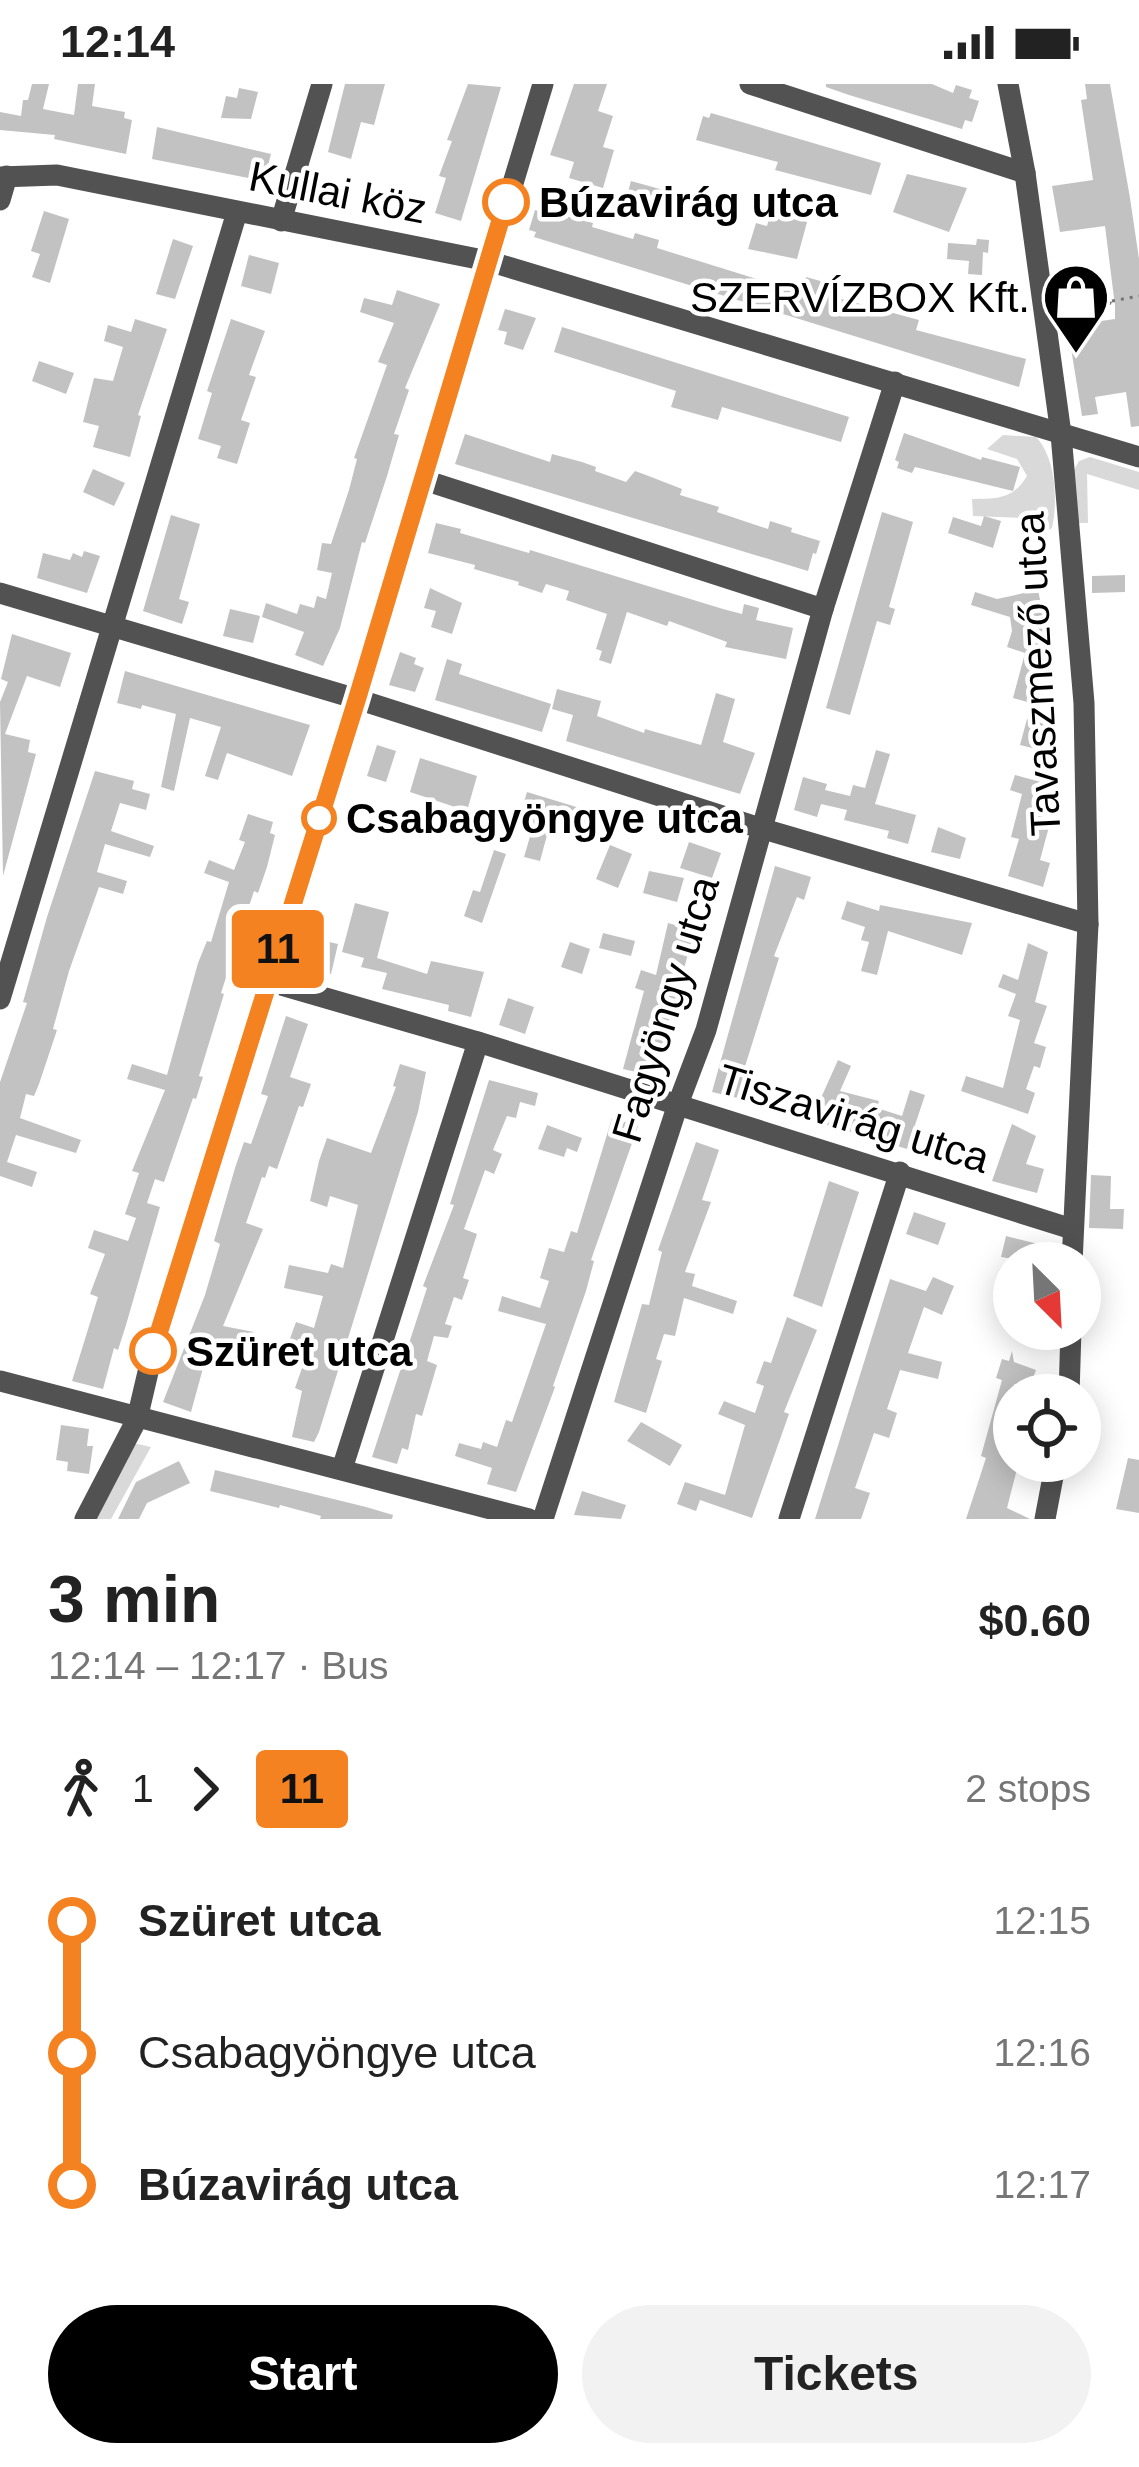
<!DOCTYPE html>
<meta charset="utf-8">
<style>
body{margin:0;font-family:Arial,sans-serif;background:#f2f2f2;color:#222;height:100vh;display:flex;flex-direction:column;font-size:45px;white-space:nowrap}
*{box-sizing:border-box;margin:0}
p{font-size:39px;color:#767676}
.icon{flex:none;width:66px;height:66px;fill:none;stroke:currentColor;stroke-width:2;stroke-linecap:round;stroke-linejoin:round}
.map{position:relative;height:1435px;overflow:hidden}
.details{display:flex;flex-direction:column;background:#fff;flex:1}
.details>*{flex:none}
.badge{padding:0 24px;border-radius:9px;font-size:42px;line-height:78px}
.needle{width:78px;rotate:156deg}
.buttons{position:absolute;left:993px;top:1158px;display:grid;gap:24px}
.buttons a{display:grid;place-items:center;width:108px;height:108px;border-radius:50%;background:#fff;box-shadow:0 6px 30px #0003;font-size:60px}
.map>.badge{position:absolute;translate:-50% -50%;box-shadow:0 0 0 6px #fff}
.legs{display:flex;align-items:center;gap:18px;height:132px;padding:0 48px;font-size:39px}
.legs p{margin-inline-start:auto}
.head{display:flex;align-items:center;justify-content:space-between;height:204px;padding:0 48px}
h1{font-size:66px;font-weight:700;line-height:90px}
.button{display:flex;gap:24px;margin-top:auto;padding:24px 48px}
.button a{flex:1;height:138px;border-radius:72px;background:#000;color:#fff;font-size:48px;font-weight:700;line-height:138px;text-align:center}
.button a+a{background:#f2f2f2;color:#222}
ul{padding:0 48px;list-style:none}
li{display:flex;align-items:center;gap:42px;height:132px;font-size:45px}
li i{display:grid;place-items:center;width:18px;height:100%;margin:0 15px;background:currentColor}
li i::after{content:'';width:30px;height:30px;margin:-15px;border:9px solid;border-radius:50%;background:#fff}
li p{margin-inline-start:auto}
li:first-child i{background:linear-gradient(#0000 50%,currentColor 0)}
li:last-child i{background:linear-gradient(currentColor 50%,#0000 0)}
.status{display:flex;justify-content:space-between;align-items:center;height:84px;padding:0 60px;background:#fff;direction:ltr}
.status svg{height:33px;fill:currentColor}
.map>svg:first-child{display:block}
</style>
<div class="status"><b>12:14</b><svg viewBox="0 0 49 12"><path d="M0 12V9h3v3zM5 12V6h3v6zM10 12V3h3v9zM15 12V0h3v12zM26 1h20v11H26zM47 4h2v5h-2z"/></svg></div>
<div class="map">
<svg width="1139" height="1435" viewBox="0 0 1139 1435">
<rect width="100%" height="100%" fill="#fff"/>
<g fill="#d9d9d9">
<path d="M 1003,351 L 1036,353 C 1056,374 1058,417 1052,444 L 1042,450 L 1025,434 L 973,432 L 972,415 C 998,415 1013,415 1027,392 L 1017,375 L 987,365 Z"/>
<path d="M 1090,373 L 1139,388 L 1139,406 L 1087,390 L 1088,439 L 1078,439 L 1074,386 L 1079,377 Z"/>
<path d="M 120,1356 L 151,1363 L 111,1435 L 74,1435 Z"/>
</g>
<g fill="#c2c2c2">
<path d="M 32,0 L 49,0 L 43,25 L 74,31 L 78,0 L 95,0 L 92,22 L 125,28 L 124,34 L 132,36 L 126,70 L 54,55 L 55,51 L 0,46 L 0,28 L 21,32 L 23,16 L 28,16 Z"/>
<path d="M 345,0 L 385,0 L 374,41 L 361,38 L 351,75 L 328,68 Z"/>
<path d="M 468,0 L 501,3 L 461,137 L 435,129 L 446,94 L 439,92 L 452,57 L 447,56 Z"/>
<path d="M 574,0 L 607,0 L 598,27 L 613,32 L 603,63 L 614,66 L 603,104 L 569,94 L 574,78 L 550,71 Z"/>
<path d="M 826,0 L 932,0 L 953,9 L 956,1 L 972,6 L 969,14 L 979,17 L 972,38 L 965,36 L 962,45 L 849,11 L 826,3 Z"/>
<path d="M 1085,0 L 1110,0 L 1130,114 L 1139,175 L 1139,342 L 1131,343 L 1126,308 L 1095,313 L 1098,330 L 1082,332 L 1071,264 L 1084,263 L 1080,240 L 1115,235 L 1115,222 L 1105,142 L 1060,148 L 1052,102 L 1093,96 L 1081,16 L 1087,15 Z"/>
<path d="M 239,4 L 258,8 L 251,35 L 221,34 L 226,12 L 237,14 Z"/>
<path d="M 711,29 L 881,79 L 871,111 L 775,86 L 778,78 L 696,56 L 703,32 L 709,34 Z"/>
<path d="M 157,43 L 271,70 L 264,97 L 152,75 Z"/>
<path d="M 907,90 L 967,104 L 949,148 L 893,128 Z"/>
<path d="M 631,97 L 674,109 L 669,125 L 627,111 Z"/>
<path d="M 549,107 L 572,114 L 567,132 L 593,139 L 592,143 L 633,155 L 635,149 L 659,156 L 657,164 L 802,209 L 806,193 L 824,198 L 820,209 L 919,236 L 916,246 L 1026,275 L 1019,303 L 534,153 L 536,148 L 529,146 L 535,126 L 542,128 Z"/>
<path d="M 44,127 L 69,135 L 50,199 L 32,193 L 40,170 L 31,167 Z"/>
<path d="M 771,127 L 807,138 L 797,175 L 748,165 L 756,139 L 767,142 Z"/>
<path d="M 173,155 L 193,162 L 175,215 L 156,210 Z"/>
<path d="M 977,155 L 989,156 L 988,169 L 983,168 L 982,191 L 968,190 L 969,177 L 947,175 L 948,159 L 976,161 Z"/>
<path d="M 249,171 L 279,179 L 271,210 L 241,202 Z"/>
<path d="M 397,206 L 440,220 L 405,304 L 409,306 L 394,350 L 399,351 L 387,392 L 365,459 L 362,458 L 340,544 L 323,582 L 295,571 L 304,548 L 262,533 L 266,519 L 297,530 L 300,520 L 314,524 L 317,512 L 326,515 L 332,489 L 317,486 L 322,459 L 331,460 L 349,406 L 357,375 L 354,374 L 387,281 L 378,278 L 394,239 L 360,228 L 364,214 L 392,221 Z"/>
<path d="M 505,225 L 536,234 L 523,266 L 504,260 L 507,248 L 498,246 Z"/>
<path d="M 135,235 L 167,245 L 138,331 L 141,332 L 130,373 L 93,363 L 99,342 L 83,338 L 94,294 L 113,297 L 123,263 L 104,257 L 108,241 L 131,248 Z"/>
<path d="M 231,235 L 265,247 L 249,291 L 256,293 L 241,336 L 250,339 L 237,380 L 217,374 L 221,362 L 198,355 L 212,309 L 207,307 Z"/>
<path d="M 562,243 L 849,333 L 841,358 L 722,323 L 718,336 L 671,323 L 676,307 L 554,268 Z"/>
<path d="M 39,277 L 74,289 L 66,310 L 32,297 Z"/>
<path d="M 904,349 L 981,376 L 982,373 L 1020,383 L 1013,407 L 915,383 L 912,389 L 897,384 L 899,378 L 895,376 Z"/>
<path d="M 465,350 L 550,378 L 552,370 L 582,378 L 596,383 L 595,387 L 626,398 L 635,387 L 646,391 L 682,405 L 680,411 L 719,423 L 717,428 L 768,445 L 770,437 L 792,444 L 791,448 L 820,457 L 816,470 L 813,469 L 808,487 L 455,380 Z"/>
<path d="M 93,385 L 125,399 L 114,422 L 83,408 Z"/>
<path d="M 882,428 L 913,438 L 889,523 L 895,525 L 890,541 L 877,537 L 850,631 L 826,624 Z"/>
<path d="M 171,431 L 200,440 L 179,515 L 189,518 L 182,540 L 143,527 Z"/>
<path d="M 984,432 L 1001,437 L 993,464 L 948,449 L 953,433 L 981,442 Z"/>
<path d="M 436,439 L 461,445 L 460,449 L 529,469 L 530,466 L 723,525 L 742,530 L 744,520 L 759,524 L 756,536 L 793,544 L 786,575 L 725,563 L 727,558 L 669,537 L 667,542 L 627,528 L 611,580 L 599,576 L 602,567 L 596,565 L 607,530 L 566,516 L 569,507 L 546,500 L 542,509 L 518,501 L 519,498 L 474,485 L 475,481 L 428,469 Z"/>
<path d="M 84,467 L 100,472 L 87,509 L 37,494 L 43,469 L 70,476 L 73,469 L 82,473 Z"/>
<path d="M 1125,491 L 1125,508 L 1092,509 L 1092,492 Z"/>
<path d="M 430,504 L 462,519 L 452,550 L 431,543 L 436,527 L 424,524 Z"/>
<path d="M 1038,506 L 1046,545 L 1042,556 L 1046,557 L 1035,595 L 1048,598 L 1041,622 L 1013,614 L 1025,569 L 1007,563 L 1012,547 L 1010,533 L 971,521 L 975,508 L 997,515 Z"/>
<path d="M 230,525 L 260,532 L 253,559 L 223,552 Z"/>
<path d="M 12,550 L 71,569 L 60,603 L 27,592 L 5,650 L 30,656 L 28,668 L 36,670 L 3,792 L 0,618 L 8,598 L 1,595 Z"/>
<path d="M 400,568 L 416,574 L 414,580 L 424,584 L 415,608 L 389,601 Z"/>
<path d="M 447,575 L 462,580 L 459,590 L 551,620 L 542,648 L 435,616 Z"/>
<path d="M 125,587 L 310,641 L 292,692 L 227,669 L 218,696 L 205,692 L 221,643 L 190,634 L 174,707 L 161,703 L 176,630 L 142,621 L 141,625 L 117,619 Z"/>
<path d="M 557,605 L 601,617 L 597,632 L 644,649 L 645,645 L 701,661 L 716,609 L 735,615 L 723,658 L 755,669 L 740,710 L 566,657 L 573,631 L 552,625 Z"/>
<path d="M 1027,635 L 1055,643 L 1048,668 L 1020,661 Z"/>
<path d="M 377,661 L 396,667 L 386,698 L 367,692 Z"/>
<path d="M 876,666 L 890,670 L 875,720 L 916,731 L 908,760 L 887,754 L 889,747 L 844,736 L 847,726 L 821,720 L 817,733 L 794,726 L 803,693 L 827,700 L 825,706 L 850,712 L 853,701 L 865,704 Z"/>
<path d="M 420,674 L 477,692 L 467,727 L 410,708 Z"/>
<path d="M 95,687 L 134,697 L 132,705 L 150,710 L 146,726 L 120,719 L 111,747 L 154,762 L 150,773 L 105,760 L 97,788 L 127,797 L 123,810 L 99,803 L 69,887 L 53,945 L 57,946 L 39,1000 L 34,1012 L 26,1010 L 20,1034 L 81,1056 L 76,1069 L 16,1051 L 7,1078 L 37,1088 L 32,1103 L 0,1092 L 0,998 L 27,919 L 23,918 L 47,833 Z"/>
<path d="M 1015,691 L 1052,701 L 1042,737 L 1050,739 L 1040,776 L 1050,779 L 1043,803 L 1008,792 L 1019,755 L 1011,753 L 1022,710 L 1010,706 Z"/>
<path d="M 527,708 L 593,728 L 583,756 L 549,744 L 540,777 L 524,773 L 534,739 L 519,735 Z"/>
<path d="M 248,730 L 273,738 L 270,749 L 275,751 L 267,783 L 258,809 L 254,807 L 221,909 L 224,910 L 199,992 L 203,993 L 196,1015 L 193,1014 L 164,1098 L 155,1095 L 147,1119 L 160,1123 L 126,1241 L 118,1266 L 114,1264 L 103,1305 L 72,1297 L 98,1213 L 90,1210 L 105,1170 L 88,1164 L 94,1146 L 128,1157 L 136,1134 L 125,1130 L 139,1089 L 132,1087 L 165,1006 L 127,995 L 132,980 L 167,991 L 198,879 L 207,857 L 211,858 L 229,798 L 204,789 L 209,776 L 234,786 L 245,758 L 239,756 Z"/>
<path d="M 938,743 L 966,754 L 960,775 L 931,768 Z"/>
<path d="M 689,758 L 721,769 L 712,794 L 680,784 Z"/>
<path d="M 610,761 L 632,770 L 618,804 L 596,795 Z"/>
<path d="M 494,766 L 506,770 L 482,839 L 464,832 L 473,806 L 480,808 Z"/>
<path d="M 775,782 L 811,793 L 804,816 L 797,813 L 774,872 L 779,874 L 742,992 L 748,993 L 742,1015 L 712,1008 Z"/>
<path d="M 649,787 L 684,794 L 677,818 L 643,809 Z"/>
<path d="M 847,817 L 879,827 L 880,821 L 972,839 L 962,871 L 888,847 L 877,891 L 861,887 L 869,858 L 861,856 L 865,843 L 841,835 Z"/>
<path d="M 355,819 L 389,828 L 377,874 L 427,890 L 431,877 L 484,888 L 471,933 L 448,927 L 449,921 L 382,905 L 387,889 L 361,883 L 364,874 L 342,868 Z"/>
<path d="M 668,839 L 695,846 L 653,992 L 623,985 L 644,907 L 635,904 L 641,886 L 656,891 Z"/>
<path d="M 603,849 L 635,857 L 631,872 L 599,864 Z"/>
<path d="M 312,854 L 338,860 L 331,890 L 305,884 Z"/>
<path d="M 570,858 L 590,865 L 582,890 L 561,883 Z"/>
<path d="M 1028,859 L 1048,868 L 1035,918 L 1047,922 L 1034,959 L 1046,963 L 1040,984 L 1034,982 L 1026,1005 L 1035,1009 L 1028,1030 L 961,1007 L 966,992 L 1003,1004 L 1020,936 L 1008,932 L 1016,910 L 998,903 L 1003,890 L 1018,896 Z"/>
<path d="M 508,914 L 534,923 L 525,950 L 499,941 Z"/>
<path d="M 286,932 L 308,940 L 290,993 L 311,1000 L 303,1023 L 299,1022 L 277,1085 L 269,1082 L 265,1094 L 262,1093 L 246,1139 L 263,1145 L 223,1242 L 254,1248 L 250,1265 L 216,1257 L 209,1279 L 205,1277 L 191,1328 L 163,1318 L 205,1211 L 220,1160 L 214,1157 L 235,1084 L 244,1058 L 251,1060 L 268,1012 L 261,1010 Z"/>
<path d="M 838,976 L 851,982 L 840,1007 L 879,1017 L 877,1024 L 902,1032 L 910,1006 L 925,1011 L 907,1065 L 807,1035 L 813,1012 L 821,1014 Z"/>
<path d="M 400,980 L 426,988 L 418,1028 L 319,1348 L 314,1358 L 292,1353 L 302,1307 L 295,1304 L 308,1267 L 288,1260 L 296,1238 L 314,1244 L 323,1212 L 284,1204 L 289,1181 L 328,1189 L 331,1180 L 343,1184 L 358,1121 L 330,1112 L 327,1123 L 310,1117 L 319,1077 L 327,1054 L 371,1069 L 396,1003 L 393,1002 Z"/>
<path d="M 489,996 L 538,1009 L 535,1022 L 520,1018 L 516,1034 L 507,1032 L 493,1066 L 502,1070 L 494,1090 L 485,1086 L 464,1145 L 477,1150 L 463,1194 L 469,1196 L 462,1216 L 454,1213 L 445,1240 L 452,1242 L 448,1254 L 434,1252 L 427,1277 L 437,1281 L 422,1332 L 416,1330 L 408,1366 L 402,1364 L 397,1380 L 372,1373 L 427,1204 L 423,1202 L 454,1121 L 450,1120 Z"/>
<path d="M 612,1034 L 638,1042 L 591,1176 L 594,1177 L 586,1207 L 553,1302 L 555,1303 L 516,1408 L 487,1400 L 492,1384 L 455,1372 L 459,1359 L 481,1365 L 483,1358 L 497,1363 L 506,1336 L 512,1338 L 546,1240 L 498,1227 L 502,1212 L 540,1224 L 549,1197 L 540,1194 L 549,1164 L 564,1168 L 571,1147 L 577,1149 Z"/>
<path d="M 1012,1040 L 1036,1052 L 1026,1080 L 1044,1085 L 1037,1109 L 992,1097 Z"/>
<path d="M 547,1041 L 582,1054 L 577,1068 L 567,1064 L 564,1073 L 538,1065 Z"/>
<path d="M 696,1058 L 719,1066 L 702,1116 L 711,1118 L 685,1188 L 695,1190 L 692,1202 L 737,1217 L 733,1230 L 684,1214 L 675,1252 L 664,1250 L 656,1275 L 662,1277 L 646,1329 L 614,1318 L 642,1220 L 649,1221 L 662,1168 L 658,1166 Z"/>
<path d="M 1091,1091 L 1111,1092 L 1110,1125 L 1124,1125 L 1123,1145 L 1089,1144 Z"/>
<path d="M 829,1097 L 859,1108 L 822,1223 L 793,1212 Z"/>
<path d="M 914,1128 L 946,1139 L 938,1161 L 906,1150 Z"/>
<path d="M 1006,1152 L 1042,1161 L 1037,1179 L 1001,1173 Z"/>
<path d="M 933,1193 L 954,1202 L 942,1231 L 924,1223 L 908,1269 L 942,1278 L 938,1295 L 900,1286 L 887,1325 L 897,1329 L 889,1354 L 874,1349 L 855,1404 L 870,1409 L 861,1435 L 815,1435 L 890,1195 L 926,1207 Z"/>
<path d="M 787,1233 L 817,1246 L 784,1328 L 789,1330 L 752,1434 L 700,1416 L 696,1427 L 677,1420 L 685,1398 L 725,1411 L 745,1341 L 718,1330 L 724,1317 L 755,1329 L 764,1302 L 756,1299 L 764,1277 L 771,1279 Z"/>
<path d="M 1012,1267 L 1014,1278 L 1036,1286 L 1029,1305 L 1014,1300 L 1014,1377 L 1019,1377 L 1007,1424 L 1030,1435 L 966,1435 L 986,1374 L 981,1372 L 1002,1296 L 996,1294 L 1002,1275 L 1009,1277 Z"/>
<path d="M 641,1338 L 682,1361 L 670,1382 L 627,1357 Z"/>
<path d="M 61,1341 L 89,1345 L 87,1362 L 93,1362 L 89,1390 L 67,1387 L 68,1378 L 56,1376 Z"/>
<path d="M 1128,1374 L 1139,1376 L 1139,1429 L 1116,1425 Z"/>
<path d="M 179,1377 L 190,1399 L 147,1419 L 139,1435 L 118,1435 L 136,1398 Z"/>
<path d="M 215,1386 L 366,1423 L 393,1431 L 392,1435 L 320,1435 L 321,1432 L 280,1421 L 279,1424 L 210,1407 Z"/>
<path d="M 582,1407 L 626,1421 L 621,1435 L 574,1431 Z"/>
</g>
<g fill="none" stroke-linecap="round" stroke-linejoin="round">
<g stroke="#747474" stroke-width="3" stroke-dasharray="3 6" stroke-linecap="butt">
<path d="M 1112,217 L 1139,212"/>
<path d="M 1064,226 L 1111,219 L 1114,221"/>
</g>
<g stroke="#525252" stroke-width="21">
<path d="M 750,0 L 1025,89"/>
<path d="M 1008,0 L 1025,89 L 1061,350 L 1084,619 L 1088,840 L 1072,1179"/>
<path d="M 0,93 L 57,91 L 488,177 L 1139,373"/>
<path d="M 0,116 L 7,92"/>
<path d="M 281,137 L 322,0"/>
<path d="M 421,395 L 823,525"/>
<path d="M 0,509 L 357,615 L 760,744 L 1088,840"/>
<path d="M 267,897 L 478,958 L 1072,1145"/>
<path d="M 0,915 L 237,128"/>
<path d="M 0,1297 L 529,1435"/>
<path d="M 1069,1311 L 1071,1245"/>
<path d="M 342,1385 L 478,958"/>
<path d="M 85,1435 L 137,1335 L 153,1267 L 219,1049 L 357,615 L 543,0"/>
<path d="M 543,1435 L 678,1020 L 706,946 L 823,525 L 895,298"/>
<path d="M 789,1435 L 900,1088"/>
<path d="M 1045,1435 L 1056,1377"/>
</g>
</g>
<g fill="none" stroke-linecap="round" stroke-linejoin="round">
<g stroke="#fff" stroke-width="27">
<path id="line-1" d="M 153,1267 L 357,615 L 506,118"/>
</g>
<use href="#line-1" stroke="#f58220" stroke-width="18"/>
</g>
<defs>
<g id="shop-pin" transform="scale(3.45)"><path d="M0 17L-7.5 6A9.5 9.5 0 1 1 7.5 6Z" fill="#000" stroke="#fff"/><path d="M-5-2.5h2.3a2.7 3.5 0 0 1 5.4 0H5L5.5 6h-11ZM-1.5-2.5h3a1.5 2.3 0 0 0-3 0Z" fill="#fff"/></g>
</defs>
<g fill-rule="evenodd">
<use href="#shop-pin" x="1076" y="213"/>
</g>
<g fill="#fff" stroke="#f58220" stroke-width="6">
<circle cx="506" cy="118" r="21"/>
<circle cx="319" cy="734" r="15"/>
<circle cx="153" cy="1267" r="21"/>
</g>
<g text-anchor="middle" stroke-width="9" stroke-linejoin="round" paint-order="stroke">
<g font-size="42" fill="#000" stroke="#fff">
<text transform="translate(338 108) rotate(11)" y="15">Kullai köz</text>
<text transform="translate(1037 590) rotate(-93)" y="15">Tavaszmező utca</text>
<text transform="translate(665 925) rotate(-73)" y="15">Fagyöngy utca</text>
<text transform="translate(854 1034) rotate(17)" y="15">Tiszavirág utca</text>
</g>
<g font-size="42" font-weight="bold" fill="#000" stroke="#fff" text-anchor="start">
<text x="539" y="133">Búzavirág utca</text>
<text x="346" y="749">Csabagyöngye utca</text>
<text x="186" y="1282">Szüret utca</text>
</g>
<g font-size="42" fill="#000" stroke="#fff" text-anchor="end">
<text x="1030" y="228">SZERVÍZBOX Kft.</text>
</g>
</g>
</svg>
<div class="buttons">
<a><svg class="needle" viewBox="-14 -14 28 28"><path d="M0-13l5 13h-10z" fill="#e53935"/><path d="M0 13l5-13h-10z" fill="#767676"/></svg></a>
<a><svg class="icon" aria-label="locate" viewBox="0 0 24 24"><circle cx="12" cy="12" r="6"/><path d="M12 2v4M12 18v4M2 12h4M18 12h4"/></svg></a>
</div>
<b class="badge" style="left:278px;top:865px;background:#f58220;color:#111">11</b>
</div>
<section class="details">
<div class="head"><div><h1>3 min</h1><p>12:14 – 12:17 · Bus</p></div><b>$0.60</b></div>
<div class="legs"><svg class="icon" aria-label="walk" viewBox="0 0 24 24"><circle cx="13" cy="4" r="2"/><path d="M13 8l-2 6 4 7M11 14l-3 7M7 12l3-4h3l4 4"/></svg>1<svg class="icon" aria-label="forward" viewBox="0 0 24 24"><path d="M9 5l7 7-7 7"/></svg><b class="badge" style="background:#f58220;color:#111">11</b><p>2 stops</p></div>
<ul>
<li><i style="color:#f58220"></i><b>Szüret utca</b><p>12:15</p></li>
<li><i style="color:#f58220"></i><span>Csabagyöngye utca</span><p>12:16</p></li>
<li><i style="color:#f58220"></i><b>Búzavirág utca</b><p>12:17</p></li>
</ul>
<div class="button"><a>Start</a><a>Tickets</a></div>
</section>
